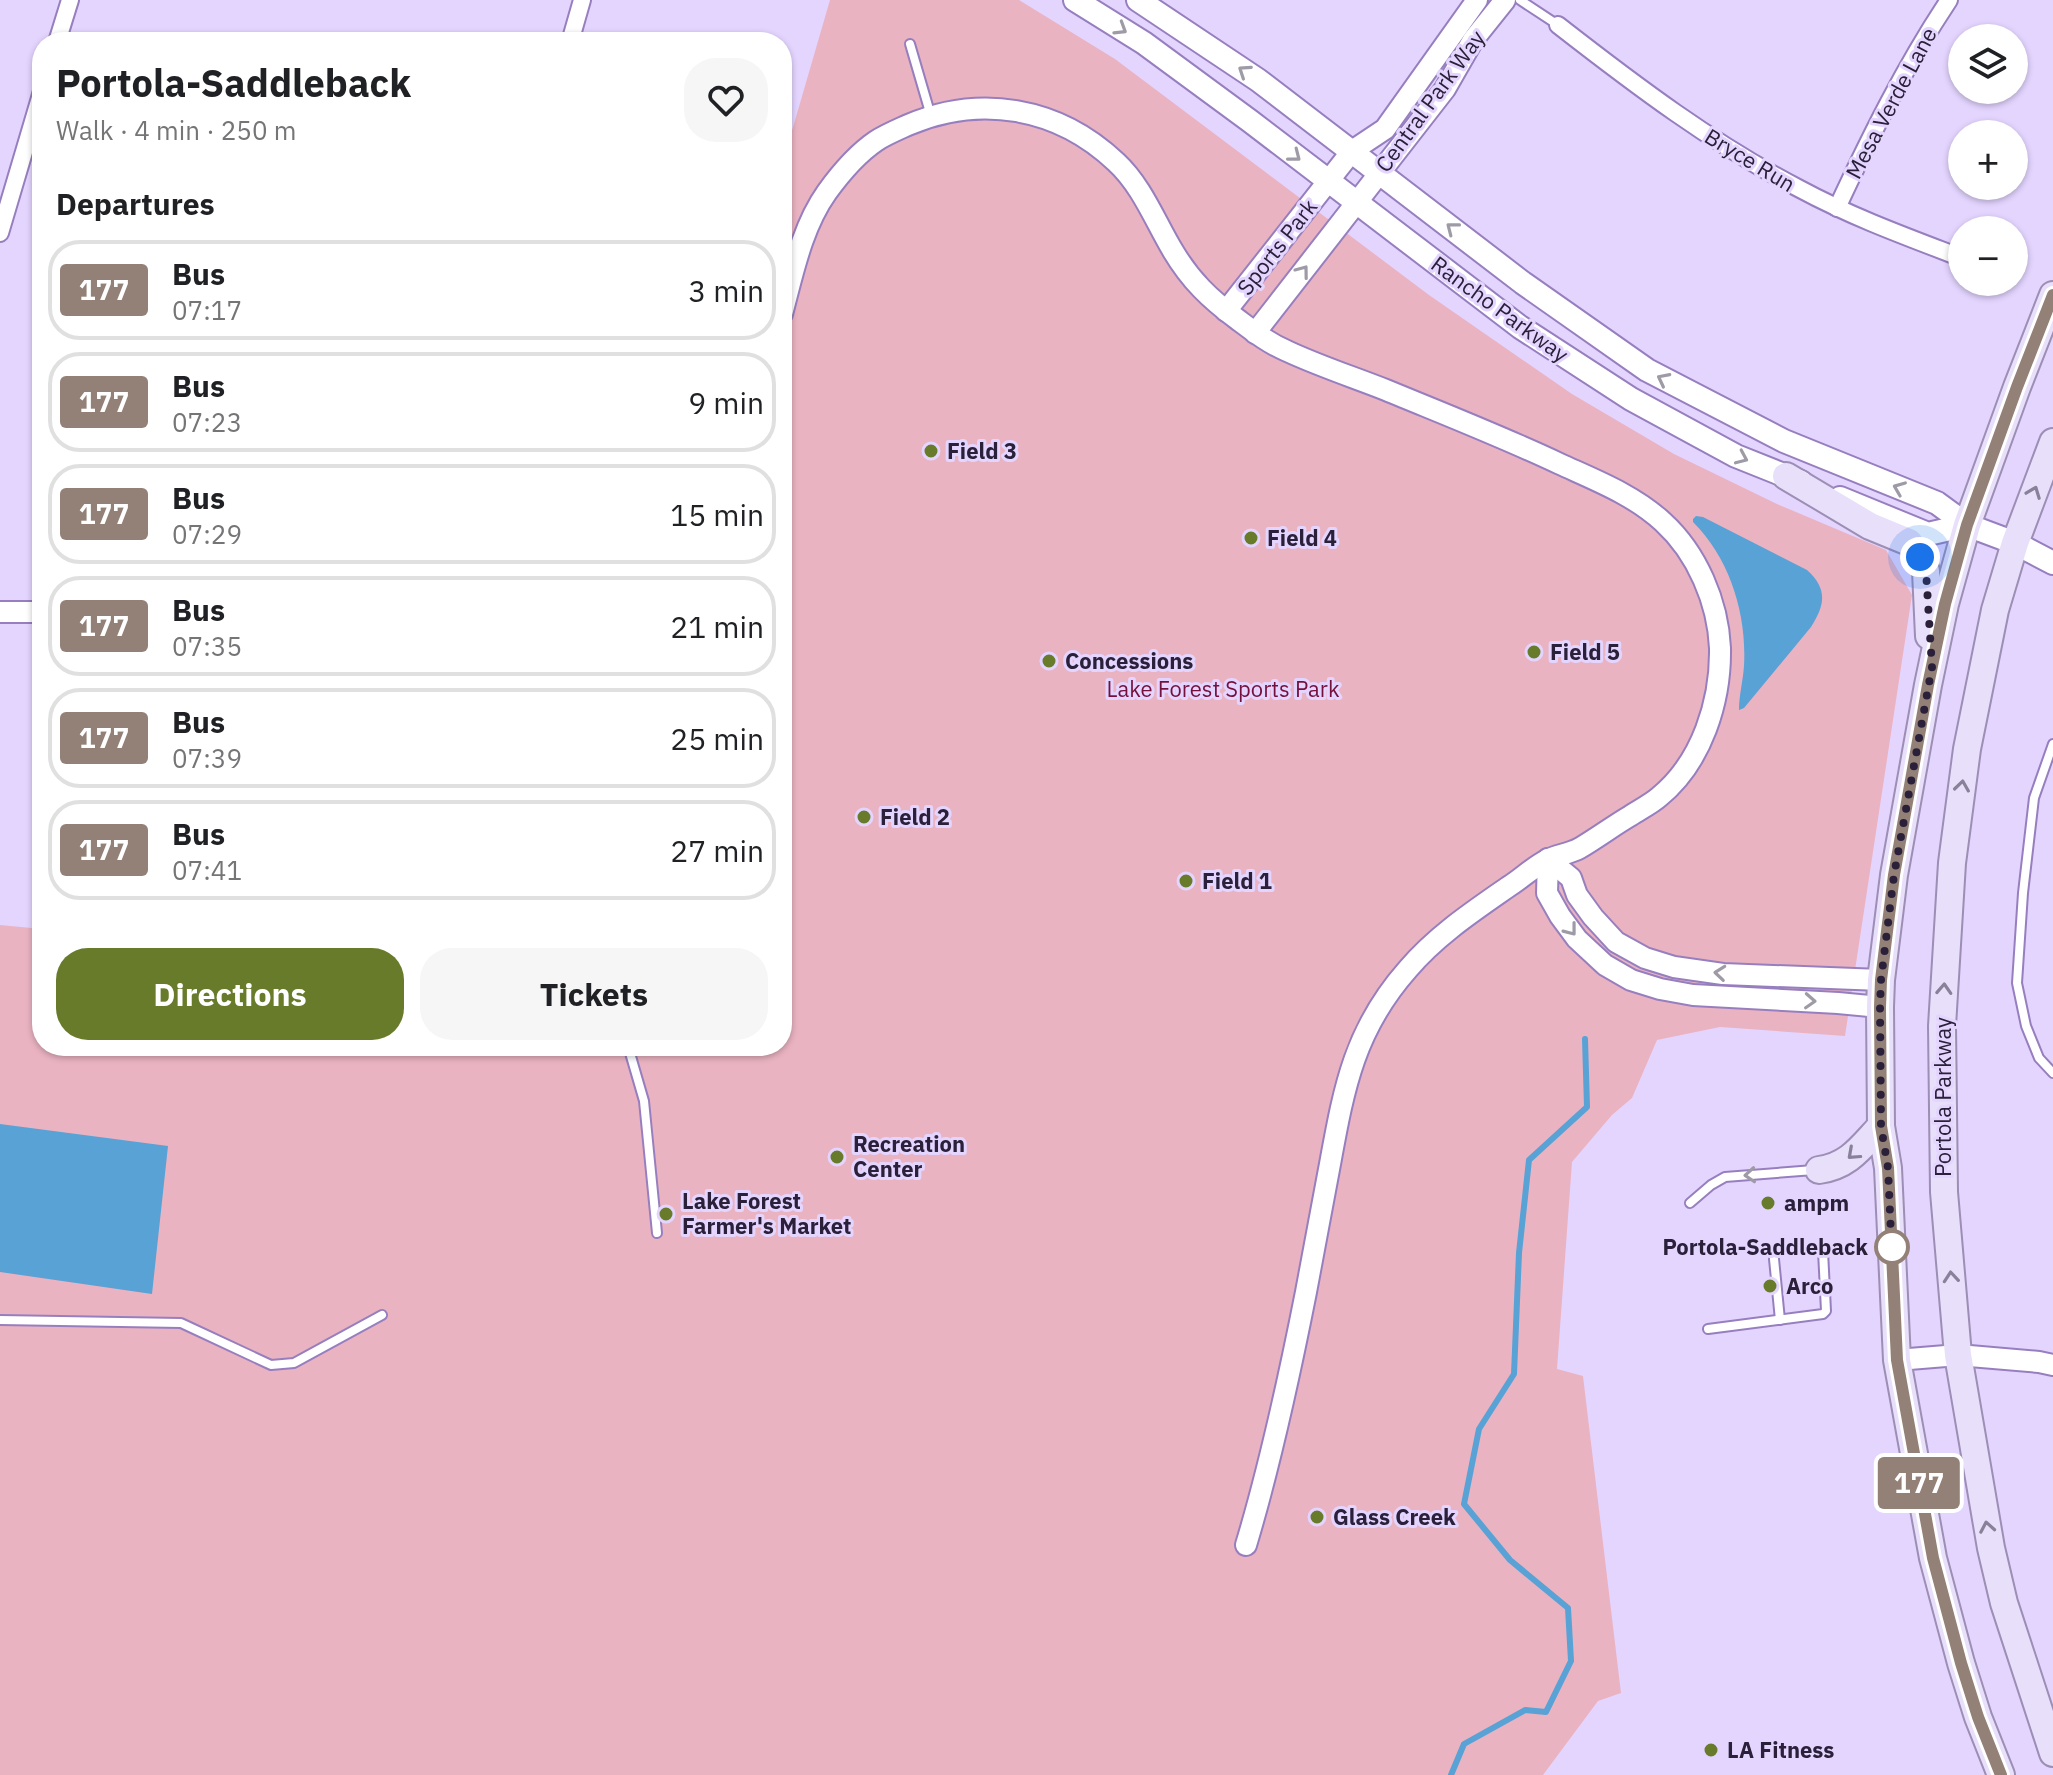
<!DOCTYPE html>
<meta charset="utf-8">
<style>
body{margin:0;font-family:"IBM Plex Sans",sans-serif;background:#f6f6f6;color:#202124;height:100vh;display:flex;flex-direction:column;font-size:30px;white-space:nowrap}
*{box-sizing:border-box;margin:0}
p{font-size:26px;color:#757577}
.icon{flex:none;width:44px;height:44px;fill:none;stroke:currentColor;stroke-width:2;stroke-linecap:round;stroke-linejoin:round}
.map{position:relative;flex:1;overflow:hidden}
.drawer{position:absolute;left:32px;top:32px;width:760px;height:1024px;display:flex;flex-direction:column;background:#fff;border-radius:32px;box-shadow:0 2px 6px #0004}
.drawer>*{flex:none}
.badge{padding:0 16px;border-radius:6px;font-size:28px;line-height:52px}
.buttons{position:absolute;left:1948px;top:24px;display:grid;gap:16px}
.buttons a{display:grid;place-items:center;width:80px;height:80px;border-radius:50%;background:#fff;box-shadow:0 2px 6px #0004;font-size:40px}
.you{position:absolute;width:40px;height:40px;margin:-20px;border:6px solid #fff;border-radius:50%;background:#1a73e8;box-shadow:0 0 0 12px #1a73e833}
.map>.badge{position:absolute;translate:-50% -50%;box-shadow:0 0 0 4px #fff}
h2{padding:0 24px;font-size:30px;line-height:72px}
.round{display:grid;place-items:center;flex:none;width:84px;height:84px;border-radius:32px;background:#f6f6f6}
.summary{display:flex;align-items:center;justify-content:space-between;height:136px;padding:0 24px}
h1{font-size:38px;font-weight:700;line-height:60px}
.action{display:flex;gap:16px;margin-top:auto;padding:16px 24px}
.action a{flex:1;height:92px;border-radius:32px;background:#687b2a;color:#fff;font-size:32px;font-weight:700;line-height:92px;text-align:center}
.action a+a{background:#f6f6f6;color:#202124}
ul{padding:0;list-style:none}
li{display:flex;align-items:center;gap:24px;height:100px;margin:0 16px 12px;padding:0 8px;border:4px solid #e0e0e0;border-radius:32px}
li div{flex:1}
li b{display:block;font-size:30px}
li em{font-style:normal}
li .badge{min-width:88px;font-weight:700;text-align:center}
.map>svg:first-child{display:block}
</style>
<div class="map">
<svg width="2053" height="1775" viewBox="0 0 2053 1775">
<rect width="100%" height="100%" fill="#e4d5ff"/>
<path fill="#eab3c2" d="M 830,0 L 1019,0 L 1115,59 L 1429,295 L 1572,394 L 1674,454 L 1777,504 L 1886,550 L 1912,595 L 1845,1036 L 1720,1027 L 1657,1040 L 1632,1098 L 1612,1115 L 1572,1162 L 1557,1369 L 1583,1376 L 1621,1693 L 1598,1701 L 1543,1775 L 0,1775 L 0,925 L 42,929 L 42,1046 L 782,1046 L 782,165 Z"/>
<g fill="#58a2d6">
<path d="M 1696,516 L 1703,517 L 1807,570 C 1828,589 1825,605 1811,627 L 1744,708 L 1739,710 C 1739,695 1743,681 1744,666 C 1747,614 1730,559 1693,522 L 1693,519 Z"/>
<path d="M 0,1124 L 168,1146 L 152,1294 L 0,1272 Z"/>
</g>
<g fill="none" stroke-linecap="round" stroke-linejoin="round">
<path stroke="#58a2d6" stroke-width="6" d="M 1451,1775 L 1464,1744 L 1525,1710 L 1546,1712 L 1571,1661 L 1568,1608 L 1510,1560 L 1464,1504 L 1479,1429 L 1514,1374 L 1519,1253 L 1529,1160 L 1587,1107 L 1585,1039"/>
<g stroke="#977fbf" stroke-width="12">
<g id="service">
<path d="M 1520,0 L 1558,25"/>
<path d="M 910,44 L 931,116"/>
<path d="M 2053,744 L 2034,798 L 2023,893 L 2017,983 L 2026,1026 L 2039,1058 L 2053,1073"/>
<path d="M 628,1046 L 644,1101 L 657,1233"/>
<path d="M 1690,1203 L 1711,1185 L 1725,1177 L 1814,1170"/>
<path d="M 1774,1259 L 1780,1320"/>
<path d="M 0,1320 L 181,1323 L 271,1365 L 294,1363 L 382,1315"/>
<path d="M 1708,1329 L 1823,1314 L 1826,1311 L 1823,1251"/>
</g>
</g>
<g stroke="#977fbf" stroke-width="20">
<g id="minor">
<path d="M 1558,25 C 1635,85 1713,144 1800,189 C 1852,217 1907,237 1962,258"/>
<path d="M 57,42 L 70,0"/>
<path d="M 570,42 L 582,0"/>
<path d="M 1837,208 C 1870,137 1905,66 1949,0"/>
<path d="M 0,233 L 42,91"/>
</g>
</g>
<g stroke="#977fbf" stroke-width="24">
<g id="tertiary">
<path d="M 1226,311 L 1352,151 L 1385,129 L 1477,0"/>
<path d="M 782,314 C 793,273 802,227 827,192 C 840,174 857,154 876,141 C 885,135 897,130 908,125 C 980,94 1058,107 1116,162 C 1142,186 1155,221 1173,251 C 1191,281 1210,299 1237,319 C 1253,331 1268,343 1287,351 C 1319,366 1353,377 1386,390 C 1444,414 1503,437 1560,464 C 1595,480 1634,495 1663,522 C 1697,553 1718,602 1720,648 C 1721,701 1702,762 1659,797 C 1651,804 1639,810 1630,816 C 1613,826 1597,838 1580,848 C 1569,854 1557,855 1547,860 C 1533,867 1521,879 1508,887 C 1472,912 1436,936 1408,969 C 1354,1030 1344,1088 1330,1164 C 1322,1207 1314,1249 1306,1292 C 1289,1378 1271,1462 1246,1545"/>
<path d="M 1255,333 L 1445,89 L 1473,40 L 1505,0"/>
<path d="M 0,612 L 42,612"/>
<path d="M 1548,859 L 1547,893 L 1560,916 L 1577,939 L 1605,965 L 1631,980 L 1660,989 L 1693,995 L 1838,1003 L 1880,1007"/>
<path d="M 1548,859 L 1571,878 L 1577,895 L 1593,917 L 1616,942 L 1645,958 L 1674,967 L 1723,974 L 1881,980"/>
<path d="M 1897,1360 L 1958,1355 L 2039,1362 L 2053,1365"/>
</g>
</g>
<g stroke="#977fbf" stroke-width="26">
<g id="secondary">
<path d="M 1075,0 L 1144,43 L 1250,121 L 1520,327 L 1631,399 L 1736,456 L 1801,482"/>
<path d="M 1138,0 L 1258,80 L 1523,283 L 1647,370 L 1784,441 L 1937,503 L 1967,525 L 2015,543 L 2053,563"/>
<path d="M 1840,498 L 1928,534 L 1967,525"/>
</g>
</g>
<g stroke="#9c8eb4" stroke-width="30">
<g id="primary">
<path d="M 2053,442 L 2015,543 L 1995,610 L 1967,749 L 1952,863 L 1942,1026 L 1944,1192 L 1958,1355 L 1991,1548 L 2004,1603 L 2053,1753"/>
<path d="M 1786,476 L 1870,526 L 1909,542 L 1920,557 L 1926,571 L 1929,636"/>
<path d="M 1819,1170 C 1849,1166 1861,1147 1881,1126"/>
<path d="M 2001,1775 L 1978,1717 L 1961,1663 L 1933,1558 L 1897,1360 L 1888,1168 L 1881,1126 L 1880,1007 L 1881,980 L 1894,875 L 1928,685 L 1945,604 L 1967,525 L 2017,387 L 2053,295"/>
</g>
</g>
<use href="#service" stroke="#fff" stroke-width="8"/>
<use href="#minor" stroke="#fff" stroke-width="16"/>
<use href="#tertiary" stroke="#fff" stroke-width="20"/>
<use href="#secondary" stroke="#fff" stroke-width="22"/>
<use href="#primary" stroke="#e8dffa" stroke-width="26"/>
</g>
<defs><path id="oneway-chevron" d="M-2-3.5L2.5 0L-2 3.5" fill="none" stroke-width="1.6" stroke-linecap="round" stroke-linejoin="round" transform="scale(2)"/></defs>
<g stroke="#9f9ba6">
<use href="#oneway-chevron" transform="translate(1121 29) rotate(32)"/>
<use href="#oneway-chevron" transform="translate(1244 71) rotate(-146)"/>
<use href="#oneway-chevron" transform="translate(1295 156) rotate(38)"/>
<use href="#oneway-chevron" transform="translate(1452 228) rotate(-142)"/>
<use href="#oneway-chevron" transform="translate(1303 271) rotate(-53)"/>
<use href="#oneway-chevron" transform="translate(1663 379) rotate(-153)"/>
<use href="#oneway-chevron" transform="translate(1742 458) rotate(24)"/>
<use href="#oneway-chevron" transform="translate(1899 488) rotate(-158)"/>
<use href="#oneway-chevron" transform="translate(1571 930) rotate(52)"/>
<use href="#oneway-chevron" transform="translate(1720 973) rotate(-174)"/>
<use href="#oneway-chevron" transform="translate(1810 1001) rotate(3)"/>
<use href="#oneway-chevron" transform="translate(1750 1175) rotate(176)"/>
</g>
<g stroke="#89809a">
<use href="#oneway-chevron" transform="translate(2034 492) rotate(-69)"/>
<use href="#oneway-chevron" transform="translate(1962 786) rotate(-82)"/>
<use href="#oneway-chevron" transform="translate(1944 989) rotate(-87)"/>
<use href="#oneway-chevron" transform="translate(1853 1154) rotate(138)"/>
<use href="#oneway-chevron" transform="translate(1951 1277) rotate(-95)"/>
<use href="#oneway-chevron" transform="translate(1987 1527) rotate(-100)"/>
</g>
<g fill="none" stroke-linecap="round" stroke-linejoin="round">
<g stroke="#fff" stroke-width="18">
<path id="line" d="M 2001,1775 L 1978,1717 L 1961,1663 L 1933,1558 L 1897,1360 L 1888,1168 L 1881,1126 L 1880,1007 L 1881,980 L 1894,875 L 1928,685 L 1945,604 L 1967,525 L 2017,387 L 2053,295"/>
</g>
<use href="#line" stroke="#938177" stroke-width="12"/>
<path stroke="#2a2039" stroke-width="8" stroke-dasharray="0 14.4" d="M 1892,1247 L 1892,1257 L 1888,1168 L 1881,1126 L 1880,1007 L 1881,980 L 1894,875 L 1932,667 L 1926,571 L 1920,557"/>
</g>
<g fill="#687b2a" stroke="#e4d5ff" stroke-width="3">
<circle cx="931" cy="451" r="8"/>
<circle cx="1251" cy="538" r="8"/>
<circle cx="1534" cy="652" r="8"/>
<circle cx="1049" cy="661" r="8"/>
<circle cx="864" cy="817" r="8"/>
<circle cx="1186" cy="881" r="8"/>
<circle cx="837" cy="1157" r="8"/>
<circle cx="1768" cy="1203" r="8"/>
<circle cx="666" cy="1214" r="8"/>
<circle cx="1770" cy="1286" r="8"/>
<circle cx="1317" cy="1517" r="8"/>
<circle cx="1711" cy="1750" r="8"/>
</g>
<circle fill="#fff" stroke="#938177" stroke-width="4" cx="1892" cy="1247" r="16"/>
<g text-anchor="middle" stroke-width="6" stroke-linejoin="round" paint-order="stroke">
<g font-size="22" fill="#2a2039" stroke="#e4d5ff">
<text transform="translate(1430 101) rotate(-54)" y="8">Central Park Way</text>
<text transform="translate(1891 103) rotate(-62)" y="8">Mesa Verde Lane</text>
<text transform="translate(1750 160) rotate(31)" y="8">Bryce Run</text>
<text transform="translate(1277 247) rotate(-52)" y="8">Sports Park</text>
<text transform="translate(1500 309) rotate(36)" y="8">Rancho Parkway</text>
<text transform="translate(1943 1097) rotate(-90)" y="8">Portola Parkway</text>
</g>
<g font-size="22" font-weight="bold" fill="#2a2039" stroke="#e4d5ff" text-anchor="start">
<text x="947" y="459">Field 3</text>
<text x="1267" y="546">Field 4</text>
<text x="1550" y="660">Field 5</text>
<text x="1065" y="669">Concessions</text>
<text x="880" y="825">Field 2</text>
<text x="1202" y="889">Field 1</text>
<text x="853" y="1152">Recreation<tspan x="853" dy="25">Center</tspan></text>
<text x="682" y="1209">Lake Forest<tspan x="682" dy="25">Farmer's Market</tspan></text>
<text x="1784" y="1211">ampm</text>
<text x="1786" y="1294">Arco</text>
<text x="1333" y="1525">Glass Creek</text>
<text x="1727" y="1758">LA Fitness</text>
</g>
<g font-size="22" fill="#75103c" stroke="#e4d5ff">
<text x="1223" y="697">Lake Forest Sports Park</text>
</g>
<g font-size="22" font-weight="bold" fill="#2a2039" stroke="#e4d5ff" text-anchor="end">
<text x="1868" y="1255">Portola-Saddleback</text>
</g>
</g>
</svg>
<div class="buttons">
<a><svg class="icon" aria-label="layers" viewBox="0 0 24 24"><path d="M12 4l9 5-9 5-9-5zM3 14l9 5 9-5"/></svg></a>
<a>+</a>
<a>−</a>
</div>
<div class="you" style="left:1920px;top:557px"></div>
<b class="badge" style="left:1919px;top:1483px;background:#938177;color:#fff">177</b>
<section class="drawer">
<div class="summary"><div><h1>Portola-Saddleback</h1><p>Walk · 4 min · 250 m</p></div><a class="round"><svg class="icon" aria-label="heart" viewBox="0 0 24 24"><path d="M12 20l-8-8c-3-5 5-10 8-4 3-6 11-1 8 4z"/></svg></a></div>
<h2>Departures</h2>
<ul>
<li><span class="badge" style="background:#938177;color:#fff">177</span><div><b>Bus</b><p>07:17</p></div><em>3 min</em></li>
<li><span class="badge" style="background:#938177;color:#fff">177</span><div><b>Bus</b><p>07:23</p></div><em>9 min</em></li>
<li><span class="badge" style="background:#938177;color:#fff">177</span><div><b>Bus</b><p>07:29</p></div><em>15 min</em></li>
<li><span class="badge" style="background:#938177;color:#fff">177</span><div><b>Bus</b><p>07:35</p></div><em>21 min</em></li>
<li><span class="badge" style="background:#938177;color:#fff">177</span><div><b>Bus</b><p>07:39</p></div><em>25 min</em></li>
<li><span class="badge" style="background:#938177;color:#fff">177</span><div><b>Bus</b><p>07:41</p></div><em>27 min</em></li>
</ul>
<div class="action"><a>Directions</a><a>Tickets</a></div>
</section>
</div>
